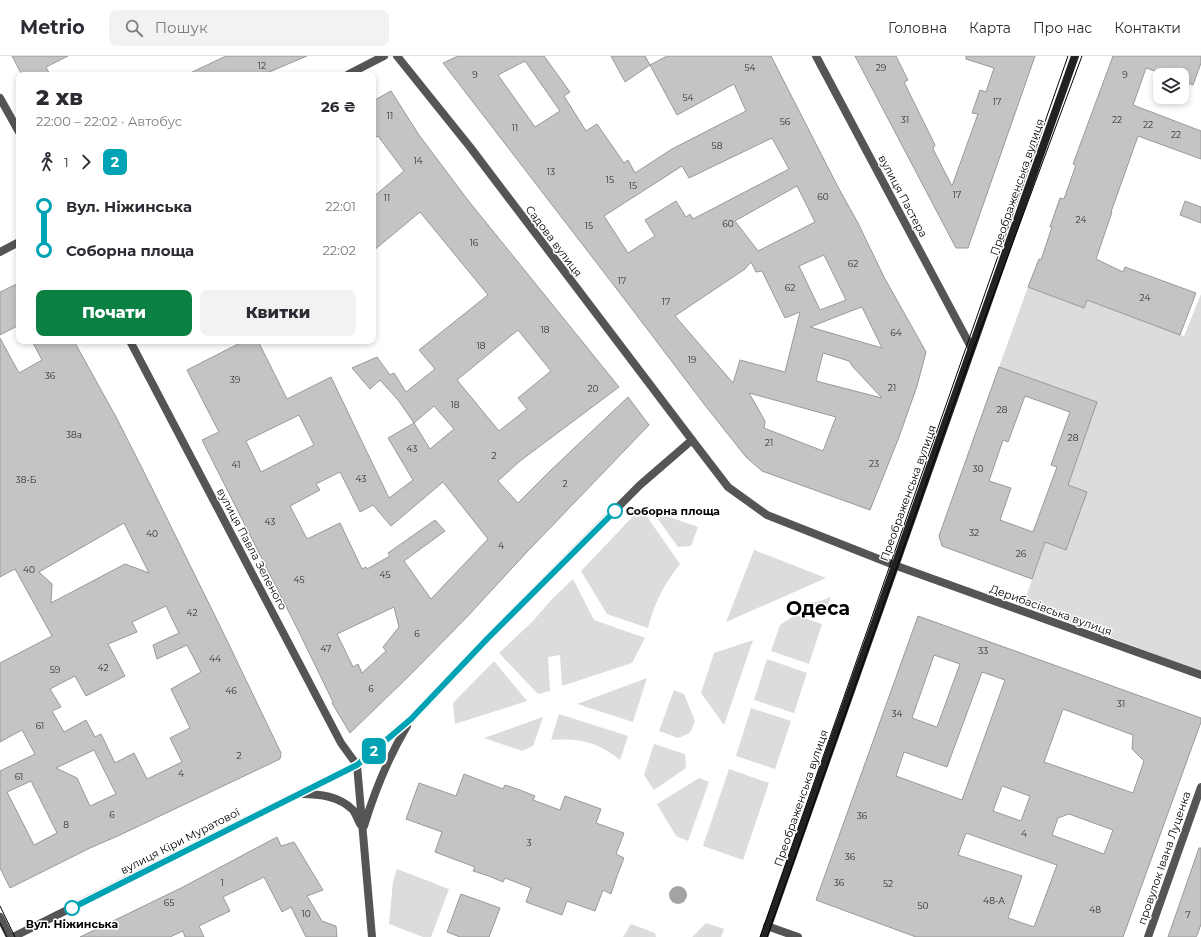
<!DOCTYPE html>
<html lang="uk">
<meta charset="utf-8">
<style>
body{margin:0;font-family:Montserrat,sans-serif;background:#f2f2f3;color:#2b2b33;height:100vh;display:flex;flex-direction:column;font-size:15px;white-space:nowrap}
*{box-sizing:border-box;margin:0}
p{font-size:13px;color:#7c7c81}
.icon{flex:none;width:22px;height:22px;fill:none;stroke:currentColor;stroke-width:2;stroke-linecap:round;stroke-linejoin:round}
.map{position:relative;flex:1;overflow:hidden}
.details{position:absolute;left:16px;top:16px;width:360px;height:272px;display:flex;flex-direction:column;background:#fff;border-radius:8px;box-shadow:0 2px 6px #0003}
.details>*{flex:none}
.badge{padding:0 8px;border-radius:6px;font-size:14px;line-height:26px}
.buttons{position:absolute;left:1153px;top:12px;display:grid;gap:8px}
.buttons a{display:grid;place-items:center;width:36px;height:36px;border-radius:8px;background:#fff;box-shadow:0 2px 6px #0003;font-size:20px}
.map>.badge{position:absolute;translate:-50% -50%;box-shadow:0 0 0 2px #fff}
.legs{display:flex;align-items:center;gap:6px;height:44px;padding:0 20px;font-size:13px}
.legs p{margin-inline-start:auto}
.headline{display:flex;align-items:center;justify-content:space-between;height:68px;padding:0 20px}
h1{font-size:22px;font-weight:800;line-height:30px}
.action{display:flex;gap:8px;margin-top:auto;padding:8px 20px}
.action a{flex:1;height:46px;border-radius:8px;background:#0b8043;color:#fff;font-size:16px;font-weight:800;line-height:46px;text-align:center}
.action a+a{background:#f2f2f3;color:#2b2b33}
ul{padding:0 20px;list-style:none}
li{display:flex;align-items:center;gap:14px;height:44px;font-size:15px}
li i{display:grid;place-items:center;width:6px;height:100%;margin:0 5px;background:currentColor}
li i::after{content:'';width:10px;height:10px;margin:-5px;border:3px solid;border-radius:50%;background:#fff}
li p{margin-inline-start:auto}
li:first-child i{background:linear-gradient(#0000 50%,currentColor 0)}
li:last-child i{background:linear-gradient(currentColor 50%,#0000 0)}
header{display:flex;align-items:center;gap:24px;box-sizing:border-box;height:56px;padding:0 20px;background:#fff;border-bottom:1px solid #e1e1e2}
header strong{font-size:19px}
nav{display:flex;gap:22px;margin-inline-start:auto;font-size:14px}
.search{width:280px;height:36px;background:#f2f2f3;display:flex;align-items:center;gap:10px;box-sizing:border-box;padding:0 14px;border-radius:8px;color:#7c7c81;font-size:15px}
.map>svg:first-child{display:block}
</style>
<header>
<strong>Metrio</strong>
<div class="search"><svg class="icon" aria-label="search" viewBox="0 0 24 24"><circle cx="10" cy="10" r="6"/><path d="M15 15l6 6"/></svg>Пошук</div>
<nav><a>Головна</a><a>Карта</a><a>Про нас</a><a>Контакти</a></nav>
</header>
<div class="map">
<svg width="1201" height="881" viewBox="0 0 1201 881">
<rect width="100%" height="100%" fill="#fff"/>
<g fill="#dcdcdc">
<path d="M 1028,231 L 1084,252 L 1087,244 L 1184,280 L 1201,238 L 1201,615 L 1023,549 C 1047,481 1072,414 1097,346 L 999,311 Z"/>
<path d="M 641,452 L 680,508 C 663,530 655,546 648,572 L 607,558 L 581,515 Z"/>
<path d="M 652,455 L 698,471 L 691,490 L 678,491 Z"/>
<path d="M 754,494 L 826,522 L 726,566 Z"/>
<path d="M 573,523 L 594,564 L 645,582 L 632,607 L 562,630 L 560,599 L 548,601 L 550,635 L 538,638 L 499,597 L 533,565 L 551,544 Z"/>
<path d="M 831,540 L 824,561 L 804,554 L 807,546 C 817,547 823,545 831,540 Z"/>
<path d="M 795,559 L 822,568 L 809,608 L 771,595 L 780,569 Z"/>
<path d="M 753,584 L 724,669 L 701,637 L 714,597 Z"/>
<path d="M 767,603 L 807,617 L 794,657 L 754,644 Z"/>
<path d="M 494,605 L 527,645 L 455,668 L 453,647 Z"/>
<path d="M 647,622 L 633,666 L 577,648 Z"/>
<path d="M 674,634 L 684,638 L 695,665 L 690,677 L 678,682 L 659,675 Z"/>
<path d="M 751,652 L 791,665 L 775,713 L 736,700 Z"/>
<path d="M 559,658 L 628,680 L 620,704 C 598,686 580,682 551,684 Z"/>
<path d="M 543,661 L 533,690 L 522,695 L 484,682 Z"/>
<path d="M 654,688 L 685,698 L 686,712 L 654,734 L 644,719 Z"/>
<path d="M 729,713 L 769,727 L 743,804 L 703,790 Z"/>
<path d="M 699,722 L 709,726 L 688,785 L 676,780 L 657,748 Z"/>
<path d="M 397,813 L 449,833 L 431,881 L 423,881 L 389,868 L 393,825 Z"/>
<path d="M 706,867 L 724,873 L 721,881 L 692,881 Z"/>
<path d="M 631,868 L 655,877 L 656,881 L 623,881 Z"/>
</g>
<circle fill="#a3a3a3" cx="678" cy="839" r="9"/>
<g fill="#c4c4c4" stroke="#999" fill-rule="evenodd">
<path d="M 12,0 L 68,0 L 46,11 L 50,19 L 22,19 Z"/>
<path d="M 226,0 L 307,0 L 262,19 L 186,19 Z"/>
<path d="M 458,0 L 544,0 L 570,36 L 564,40 L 586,75 L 597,68 L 624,107 L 628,104 L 635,117 L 672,93 L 746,55 L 734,28 L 677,59 L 650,9 L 667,0 L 771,0 L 838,131 L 858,167 L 884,221 L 926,296 L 917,330 L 899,381 L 870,454 L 762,415 L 746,401 L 704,348 L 629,249 L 443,7 ZM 525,5 L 560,55 L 535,71 L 498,19 ZM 772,82 L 789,113 L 693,163 L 690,158 L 686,161 L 676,145 L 645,164 L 655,180 L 628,197 L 604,160 L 682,110 L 689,122 ZM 797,130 L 815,166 L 758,195 L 735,165 ZM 824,199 L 846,244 L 820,254 L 799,210 ZM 751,206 L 756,216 L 762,215 L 785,262 L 800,256 L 785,316 L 740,304 L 733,327 L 675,260 L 745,213 ZM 862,251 L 882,292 L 810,271 L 851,255 ZM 823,297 L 849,305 L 853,311 L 882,342 L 816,325 ZM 749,337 L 836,361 L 823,395 L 764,372 L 765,365 Z"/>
<path d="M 611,0 L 645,0 L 650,9 L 625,26 Z"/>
<path d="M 855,0 L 896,0 L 908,24 L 904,26 L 935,89 L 933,93 L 952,130 L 978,58 L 972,57 L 980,34 L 986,36 L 994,12 L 966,3 L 966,0 L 1035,0 L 968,192 L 956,192 Z"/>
<path d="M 1113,0 L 1201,0 L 1201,7 L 1193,29 L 1182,25 L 1182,19 L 1166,19 L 1146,12 L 1133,49 L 1201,75 L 1201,103 L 1138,80 L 1111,156 L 1112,156 L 1096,203 L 1123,216 L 1125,211 L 1196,237 L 1180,279 L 1087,244 L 1084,252 L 1028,231 L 1039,203 L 1041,204 L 1052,171 L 1050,171 L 1060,142 L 1064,143 L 1076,109 L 1073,108 Z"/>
<path d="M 391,35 L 419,79 L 467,143 L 619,331 L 520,405 L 498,425 L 518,447 L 550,415 L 628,341 L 649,369 L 527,496 L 466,562 L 409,620 L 350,677 L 332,647 L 333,646 L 299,576 L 202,384 L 219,376 L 187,314 L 244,285 L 258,285 L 287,343 L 331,321 L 389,442 L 413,424 L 388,382 L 414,367 L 398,344 L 380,324 L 370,333 L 352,312 L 377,301 L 390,319 L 394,317 L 406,336 L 435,313 L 419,294 L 488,239 L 420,156 L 373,195 L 373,141 L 404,115 L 378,80 L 373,82 L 373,45 ZM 518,274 L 551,315 L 518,342 L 527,353 L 499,375 L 457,324 ZM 434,350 L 454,373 L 430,393 L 414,367 ZM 299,359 L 314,389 L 261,416 L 246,385 ZM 340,416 L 360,456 L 373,449 L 391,470 L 443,426 L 488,483 L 431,543 L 404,505 L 445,475 L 435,464 L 388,497 L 390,500 L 367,513 L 366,511 L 362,513 L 340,467 L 307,483 L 290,450 L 320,434 L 316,428 ZM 394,551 L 399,571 L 383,591 L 386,595 L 362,617 L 358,608 L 353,611 L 337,578 Z"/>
<path d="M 1185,145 L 1201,151 L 1201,167 L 1180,159 Z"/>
<path d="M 19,227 L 19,269 L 0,279 L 0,236 Z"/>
<path d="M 0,282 L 19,317 L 42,304 L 32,285 L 74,285 L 116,361 L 143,414 L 221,572 L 281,697 L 280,703 L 120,779 L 90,792 L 10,832 L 0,812 L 0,715 L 35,698 L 22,674 L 0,686 L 0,607 L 52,580 L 15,513 L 0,521 ZM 124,467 L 149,517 L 125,508 L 51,547 L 52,528 L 39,516 ZM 166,550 L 179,577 L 153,589 L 157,603 L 187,589 L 201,616 L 171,633 L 190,672 L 170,682 L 182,706 L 147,723 L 134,697 L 115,707 L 101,678 L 95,681 L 86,664 L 64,676 L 52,655 L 61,651 L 50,633 L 75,620 L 86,640 L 125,620 L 108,588 L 137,576 L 132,566 ZM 94,694 L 116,738 L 90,750 L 77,722 L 56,712 ZM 31,725 L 57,777 L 34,789 L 7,736 Z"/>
<path d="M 999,311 L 1097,346 L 1068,429 L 1087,436 L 1066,494 L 1045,486 L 1032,523 L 942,490 L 939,480 ZM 1025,340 L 1070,356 L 1051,409 L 1057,411 L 1033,476 L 1000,464 L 1011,432 L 989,425 L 1003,384 L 1008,386 Z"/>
<path d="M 918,560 L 1201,662 L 1201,666 L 1123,881 L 916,881 L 816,844 ZM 934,599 L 960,608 L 937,671 L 912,662 ZM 982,616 L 1005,624 L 962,744 L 896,720 L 904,696 L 947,711 ZM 1063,653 L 1133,679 L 1132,693 L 1144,705 L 1133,737 L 1044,706 ZM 1002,730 L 1030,740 L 1021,765 L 993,755 ZM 1069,758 L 1113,774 L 1104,798 L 1052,779 L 1058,762 ZM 966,777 L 1057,809 L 1034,871 L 1008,862 L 1022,820 L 958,799 Z"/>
<path d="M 464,718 L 503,733 L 505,729 L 520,734 L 535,740 L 533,744 L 560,754 L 565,740 L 601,753 L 596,767 L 624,777 L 616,798 L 624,802 L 617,820 L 611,838 L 603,834 L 595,855 L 567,845 L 562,859 L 526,846 L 531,832 L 505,822 L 503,826 L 489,820 L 473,815 L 475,811 L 435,796 L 442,776 L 406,763 L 419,727 L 456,740 Z"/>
<path d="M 277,781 L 281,790 L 294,786 L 323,834 L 307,840 L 322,865 L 336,870 L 337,881 L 306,881 L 291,851 L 282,856 L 264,821 L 223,841 L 230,855 L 199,870 L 204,881 L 185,881 L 183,875 L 170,881 L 80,881 L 181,832 Z"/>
<path d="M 1199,792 L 1201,792 L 1201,868 L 1198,877 L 1196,881 L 1168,881 Z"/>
<path d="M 461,838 L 500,852 L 489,881 L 460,881 L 447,876 Z"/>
</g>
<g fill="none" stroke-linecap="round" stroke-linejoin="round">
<path stroke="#555" stroke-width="8" d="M 894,509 L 1201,619"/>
<g stroke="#555" stroke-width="8">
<path d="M 397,0 L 470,91 L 692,384"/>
<path d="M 347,19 L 384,0"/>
<path d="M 0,42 L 19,76"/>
<path d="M 0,196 L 19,186"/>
<path d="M 130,285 L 341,687 L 357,709"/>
<path d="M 0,861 L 10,881"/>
<path d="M 767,870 L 798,881"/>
<path d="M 1148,881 L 1201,731"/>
</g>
<g stroke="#555" stroke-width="8">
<path d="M 816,0 L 971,291"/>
<path d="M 357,709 L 372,881"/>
<path d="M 301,738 C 320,738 339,740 353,754 C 356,758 358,764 360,768"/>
<path d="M 364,770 C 375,734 388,702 407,670"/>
<path d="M 13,881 L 357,709 L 411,663 L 488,582 L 640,429 L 692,384 L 728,431 L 767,459 L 894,509"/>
</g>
<path stroke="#222" stroke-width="8" d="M 764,881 L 1075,0"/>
<g stroke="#000" stroke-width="1">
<path d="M 0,850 L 15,881"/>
<path d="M 0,867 L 7,881"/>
<path d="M 760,881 L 1068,0"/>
<path d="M 767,881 L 973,294 L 1082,0"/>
</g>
</g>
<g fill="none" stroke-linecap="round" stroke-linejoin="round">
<g stroke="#fff" stroke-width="9">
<path id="line-1" d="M 72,852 L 357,709 L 411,663 L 488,582 L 615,455"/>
</g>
<use href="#line-1" stroke="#00a3b4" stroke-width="6"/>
</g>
<g fill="#fff" stroke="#00a3b4" stroke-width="2">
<circle cx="615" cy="455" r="7"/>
<circle cx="72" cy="852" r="7"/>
</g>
<g text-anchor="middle" stroke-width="3" stroke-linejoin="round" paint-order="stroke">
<g font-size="9" fill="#313131">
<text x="262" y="13">12</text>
<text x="750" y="15">54</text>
<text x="881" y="15">29</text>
<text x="475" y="22">9</text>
<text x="1125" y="22">9</text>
<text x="688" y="45">54</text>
<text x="997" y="49">17</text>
<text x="390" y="63">11</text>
<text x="905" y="67">31</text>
<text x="1117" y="67">22</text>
<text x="785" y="69">56</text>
<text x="1148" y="72">22</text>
<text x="515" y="75">11</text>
<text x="1176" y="82">22</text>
<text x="717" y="93">58</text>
<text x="418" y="108">14</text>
<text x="551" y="119">13</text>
<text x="610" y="127">15</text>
<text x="633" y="133">15</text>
<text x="957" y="142">17</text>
<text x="823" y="144">60</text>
<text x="387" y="145">11</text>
<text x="1081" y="167">24</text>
<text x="728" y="171">60</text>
<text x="589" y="173">15</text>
<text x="474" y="190">16</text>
<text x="853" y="211">62</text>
<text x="622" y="228">17</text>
<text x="790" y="235">62</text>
<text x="1145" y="245">24</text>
<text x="666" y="249">17</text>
<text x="545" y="277">18</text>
<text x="896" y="280">64</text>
<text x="481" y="293">18</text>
<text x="692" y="307">19</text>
<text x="50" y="323">36</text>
<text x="235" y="327">39</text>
<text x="892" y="335">21</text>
<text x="593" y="336">20</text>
<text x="455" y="352">18</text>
<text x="1002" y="357">28</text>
<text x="74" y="382">38а</text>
<text x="1073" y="385">28</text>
<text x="769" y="390">21</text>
<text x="412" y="396">43</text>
<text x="494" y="403">2</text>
<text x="874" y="411">23</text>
<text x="236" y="412">41</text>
<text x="978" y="416">30</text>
<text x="361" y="426">43</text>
<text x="26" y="427">38-Б</text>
<text x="565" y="431">2</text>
<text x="270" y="469">43</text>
<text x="974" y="480">32</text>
<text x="152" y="481">40</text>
<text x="501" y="493">4</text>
<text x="1021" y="501">26</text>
<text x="29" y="517">40</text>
<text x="385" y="522">45</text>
<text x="299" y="527">45</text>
<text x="192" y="560">42</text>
<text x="417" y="581">6</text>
<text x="326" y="596">47</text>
<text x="983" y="598">33</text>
<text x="215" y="606">44</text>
<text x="103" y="615">42</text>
<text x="55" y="617">59</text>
<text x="371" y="636">6</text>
<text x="231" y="638">46</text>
<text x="1121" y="651">31</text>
<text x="897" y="661">34</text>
<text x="40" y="673">61</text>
<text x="239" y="703">2</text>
<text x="181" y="721">4</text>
<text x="19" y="724">61</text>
<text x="112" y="762">6</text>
<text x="862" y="763">36</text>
<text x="66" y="772">8</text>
<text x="1024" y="781">4</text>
<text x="529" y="790">3</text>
<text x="850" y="804">36</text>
<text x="222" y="830">1</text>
<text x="839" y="830">36</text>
<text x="888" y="831">52</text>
<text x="994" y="848">48-А</text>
<text x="169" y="850">65</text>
<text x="923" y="853">50</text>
<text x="1095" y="857">48</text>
<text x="306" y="861">10</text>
<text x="1188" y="862">7</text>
</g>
<g font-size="11" fill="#000" stroke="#fff">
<text transform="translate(1017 131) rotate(-71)" y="4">Преображенська вулиця</text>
<text transform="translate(903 140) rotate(62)" y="4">вулиця Пастера</text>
<text transform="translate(554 185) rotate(53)" y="4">Садова вулиця</text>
<text transform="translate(908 437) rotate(-70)" y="4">Преображенська вулиця</text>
<text transform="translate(252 493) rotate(62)" y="4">вулиця Павла Зеленого</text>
<text transform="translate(1051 554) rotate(20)" y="4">Дерибасівська вулиця</text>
<text transform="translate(801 742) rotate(-71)" y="4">Преображенська вулиця</text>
<text transform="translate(180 785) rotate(-27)" y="4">вулиця Кіри Муратової</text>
<text transform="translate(1164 802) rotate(-71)" y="4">провулок Івана Луценка</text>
</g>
<g font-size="11" font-weight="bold" fill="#000" stroke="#fff" text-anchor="start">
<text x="626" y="459">Соборна площа</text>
<text x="72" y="872" text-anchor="middle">Вул. Ніжинська</text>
</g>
<g font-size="19" font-weight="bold" fill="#000" stroke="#fff">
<text x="818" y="559">Одеса</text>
</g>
</g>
</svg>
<div class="buttons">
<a><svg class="icon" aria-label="layers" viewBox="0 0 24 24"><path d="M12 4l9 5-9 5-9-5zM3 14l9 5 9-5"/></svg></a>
</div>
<b class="badge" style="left:374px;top:695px;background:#00a3b4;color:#fff">2</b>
<section class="details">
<div class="headline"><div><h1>2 хв</h1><p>22:00 – 22:02 · Автобус</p></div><b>26 ₴</b></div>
<div class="legs"><svg class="icon" aria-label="walk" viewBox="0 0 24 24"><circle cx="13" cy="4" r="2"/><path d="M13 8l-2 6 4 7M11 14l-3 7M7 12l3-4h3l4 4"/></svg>1<svg class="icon" aria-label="forward" viewBox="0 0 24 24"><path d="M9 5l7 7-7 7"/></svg><b class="badge" style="background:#00a3b4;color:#fff">2</b></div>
<ul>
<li><i style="color:#00a3b4"></i><b>Вул. Ніжинська</b><p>22:01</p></li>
<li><i style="color:#00a3b4"></i><b>Соборна площа</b><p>22:02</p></li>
</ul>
<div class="action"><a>Почати</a><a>Квитки</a></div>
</section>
</div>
